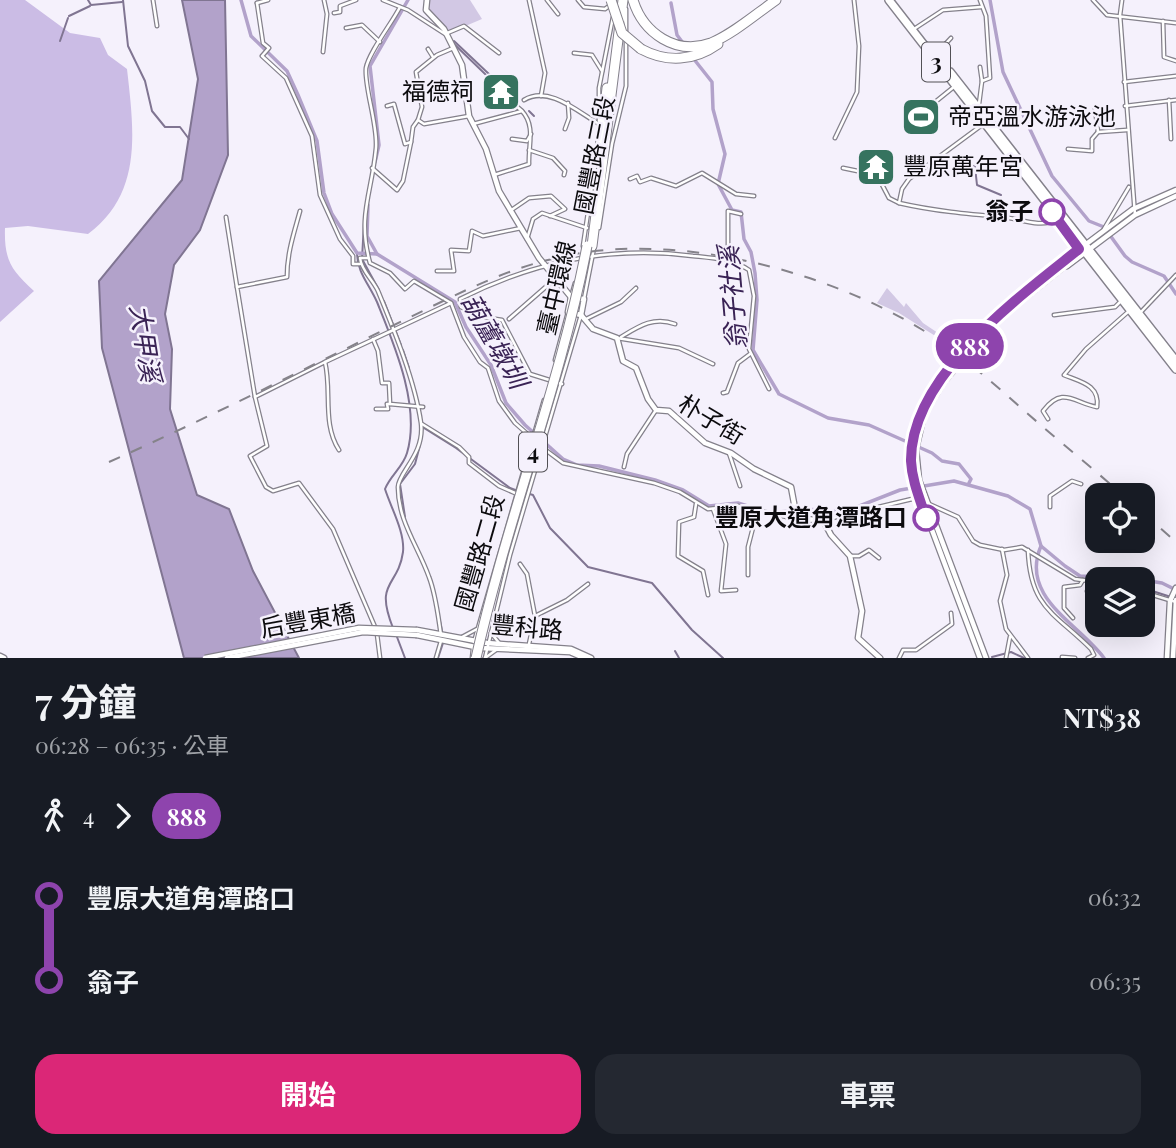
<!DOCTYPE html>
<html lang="zh-TW">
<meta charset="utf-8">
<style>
body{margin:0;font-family:"Playfair Display","Noto Sans TC",serif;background:#242831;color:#f1f3f6;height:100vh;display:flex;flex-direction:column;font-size:26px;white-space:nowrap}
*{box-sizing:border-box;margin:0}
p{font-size:23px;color:#9ea1a6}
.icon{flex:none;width:38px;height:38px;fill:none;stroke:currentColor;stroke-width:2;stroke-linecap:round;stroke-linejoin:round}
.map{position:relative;height:658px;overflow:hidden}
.side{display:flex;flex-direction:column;background:#171b24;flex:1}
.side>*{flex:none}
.badge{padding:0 14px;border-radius:23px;font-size:24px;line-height:46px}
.tools{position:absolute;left:1085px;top:483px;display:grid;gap:14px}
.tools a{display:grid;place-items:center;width:70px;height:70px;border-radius:14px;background:#171b24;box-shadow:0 7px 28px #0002;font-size:35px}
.map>.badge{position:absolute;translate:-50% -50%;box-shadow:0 0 0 4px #fff}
.legs{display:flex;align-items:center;gap:10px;height:77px;padding:0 35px;font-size:23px}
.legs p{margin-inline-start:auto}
.overview{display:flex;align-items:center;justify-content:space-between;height:119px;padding:0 35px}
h1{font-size:38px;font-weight:700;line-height:52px}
.cta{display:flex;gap:14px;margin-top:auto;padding:14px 35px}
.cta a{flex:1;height:80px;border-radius:21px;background:#db2777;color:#fff;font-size:28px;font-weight:700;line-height:80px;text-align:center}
.cta a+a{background:#242831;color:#f1f3f6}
ul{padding:0 35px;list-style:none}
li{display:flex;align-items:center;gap:24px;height:84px;font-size:26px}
li i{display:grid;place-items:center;width:10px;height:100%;margin:0 9px;background:currentColor}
li i::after{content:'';width:18px;height:18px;margin:-9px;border:5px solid;border-radius:50%;background:#171b24}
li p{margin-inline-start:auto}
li:first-child i{background:linear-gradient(#0000 50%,currentColor 0)}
li:last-child i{background:linear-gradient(currentColor 50%,#0000 0)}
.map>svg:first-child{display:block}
</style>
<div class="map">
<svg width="1176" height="658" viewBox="0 0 1176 658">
<rect width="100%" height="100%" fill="#f5f1fc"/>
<g fill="#d2c8e4">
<path d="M 428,0 L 470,0 L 482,19 L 449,33 L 430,15 Z"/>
<path d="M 887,288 L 904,307 L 906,303 L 923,323 L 950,341 L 948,344 L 899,313 L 877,303 Z"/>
</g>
<path fill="#cbbce5" d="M 0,0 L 25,0 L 70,33 L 100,38 L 108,55 L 127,69 C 134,131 143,193 88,234 L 28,226 L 5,228 C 4,260 11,270 34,291 L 0,322 Z"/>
<path fill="#b2a2ca" stroke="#807592" stroke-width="2" d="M 182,0 L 225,0 L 228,155 L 200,230 L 174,265 L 165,314 L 172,349 L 170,409 L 197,495 L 229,509 L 253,571 L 299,658 L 184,658 L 102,348 L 99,281 L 182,180 L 198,79 Z"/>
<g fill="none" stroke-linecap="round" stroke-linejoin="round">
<g stroke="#807592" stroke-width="2">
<path d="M 88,0 L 91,5 L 122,2"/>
<path d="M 123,0 L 128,46 L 145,81 L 152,111 L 165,127 L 180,127 L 189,139"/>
<path d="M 69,16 L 90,6"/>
<path d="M 60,41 L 68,18"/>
<path d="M 454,41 L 490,75"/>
<path d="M 453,43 L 511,99"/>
<path d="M 529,111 L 534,116"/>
<path d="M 967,156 L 969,164 L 975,167 L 977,185 L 1001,195"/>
<path d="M 364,223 L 362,259 L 379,290"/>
<path d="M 357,253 C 357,272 369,284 377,302 C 394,344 421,406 407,453 C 403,467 390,476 385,489 C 391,508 405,532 403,552 C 398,588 374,580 393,628"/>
<path d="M 384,301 L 401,345"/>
<path d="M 403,350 L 409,368"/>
<path d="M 420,414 L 422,433"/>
<path d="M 424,428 L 456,448 L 510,488 L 518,491"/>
<path d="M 523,492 L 533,495 L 550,528 L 588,567 L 652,583 L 692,630 L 723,658"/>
<path d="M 405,517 L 400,484 L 415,464 L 420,445"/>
<path d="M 1097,578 L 1103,579"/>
<path d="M 1143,588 L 1171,597"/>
<path d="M 440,621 L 442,631"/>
<path d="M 397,637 L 405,658"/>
<path d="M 675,651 L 679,658"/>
<path d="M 992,657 L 1011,652 L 1024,658"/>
<path d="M 438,658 L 443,643"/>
</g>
<g stroke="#b2a2ca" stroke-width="3.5">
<path d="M 241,0 L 251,36 L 287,71 L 298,95 L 317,141 L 324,193 L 332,214 L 357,253 L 377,254"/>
<path d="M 990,0 L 1003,72 L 1052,176 L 1089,221 L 1104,227 L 1125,256 L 1132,262 L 1164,276 L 1176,294"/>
<path d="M 671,3 L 677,35 L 683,43"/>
<path d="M 693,58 L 712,82 L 713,109 L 725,154 L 718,184 L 732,210 L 741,212 L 744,239 L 751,252 L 755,273 L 757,300 L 753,350 L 779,394 L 828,418 L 869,425 L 932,453 L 942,461 L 959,464 L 971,479 L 969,483"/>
<path d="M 375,162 L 379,145 L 370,66 L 408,0"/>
<path d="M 368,205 L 367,236 L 377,254 L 455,302 L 466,327 L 491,365 L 506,403 L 525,425 L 563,459 L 577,465 L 599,466 L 655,480 L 683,490 L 709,506 L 738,503 L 763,511"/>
<path d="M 771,513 L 805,509 L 844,512 L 900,490 L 954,481 L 1008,496 L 1030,509 L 1041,546 L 1065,566 L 1080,576 L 1141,579"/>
<path d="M 1041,546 C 1019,597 1079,624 1104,658"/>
<path d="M 1143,580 L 1162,583 L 1176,590"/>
</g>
<g stroke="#d2ced8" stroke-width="4.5" stroke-dasharray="4.5 2" stroke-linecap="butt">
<path d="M 918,417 L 931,392 L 995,317 L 1065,260"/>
<path d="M 923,419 L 944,384 L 999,320 L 1067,266"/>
</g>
<g stroke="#84818b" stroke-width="5">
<g id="minor">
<path d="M 153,0 L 157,26"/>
<path d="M 383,0 L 408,10 L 445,34 L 464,26 L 499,53"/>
<path d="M 529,0 L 545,73 L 541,96"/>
<path d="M 547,0 L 558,14"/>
<path d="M 578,0 L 584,7 L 605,9 L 609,6"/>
<path d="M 980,0 L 986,16 L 990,78 L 982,81"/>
<path d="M 1093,0 L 1107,15 L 1176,23"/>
<path d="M 1122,0 L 1120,15 L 1135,215"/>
<path d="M 257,3 L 263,43 L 269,48 L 262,56 L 286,78 L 312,136 L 320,195 L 340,239 L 353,256 L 353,264 L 360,264"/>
<path d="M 257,3 L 268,0"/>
<path d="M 400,7 C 392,23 369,52 366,68 C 364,87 378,125 376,148 C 372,193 357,215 370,263 L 390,273 L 405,289 L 414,281 L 451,303 L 464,337 L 480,362 L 488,368 L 499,401 L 515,423 L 532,438"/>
<path d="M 334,13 L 340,12 L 340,6 L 356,0"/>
<path d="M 1163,21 L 1164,57 L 1176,61"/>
<path d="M 346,28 L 362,25 L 380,42"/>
<path d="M 914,29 L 943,10 L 981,7"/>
<path d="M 626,31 L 626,9"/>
<path d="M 428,49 L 433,57"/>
<path d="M 323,52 L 327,14 L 324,0"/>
<path d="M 574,53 L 592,55 L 602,71"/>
<path d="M 936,54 L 951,38"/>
<path d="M 1124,82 L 1176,76"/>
<path d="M 524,100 C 549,85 578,112 599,124"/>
<path d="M 1169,100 L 1171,139"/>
<path d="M 979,104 L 982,81 L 980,67"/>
<path d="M 515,105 L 522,111"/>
<path d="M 387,106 L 394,104 L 405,144 L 411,142 L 413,127 L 418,120 L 424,124 L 469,116"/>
<path d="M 1125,106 L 1176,100"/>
<path d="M 929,107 L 955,86"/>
<path d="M 1095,108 L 1098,132"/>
<path d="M 418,120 L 422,107 L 416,72 L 437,55 L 451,49"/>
<path d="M 599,121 L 599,88 L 613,17"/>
<path d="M 473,124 L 522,111 C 536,126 528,146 529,164 L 494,175"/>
<path d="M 565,129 L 569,118 L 568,103"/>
<path d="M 835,138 L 857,92 L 859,46 L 854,0"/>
<path d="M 512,139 L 527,141 L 531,134"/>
<path d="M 1068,149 L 1092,151 L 1092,139 L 1098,132 L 1127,130"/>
<path d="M 529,150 L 553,158 L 565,171 L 564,175"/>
<path d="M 372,168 L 397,190 L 403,181 L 411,142"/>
<path d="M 843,168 L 877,175 L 889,198 L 899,203 C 934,211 968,214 1003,217 C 1021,219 1040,228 1056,220"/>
<path d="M 630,179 L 637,176 L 640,182 L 651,178 L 676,186 L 702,173 L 736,194 L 754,196"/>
<path d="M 899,203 L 902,189 L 909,179 L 982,125"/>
<path d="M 300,211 C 294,233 287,253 287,277 L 237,287 L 255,397 L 267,446 L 250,456 L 266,487 L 273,491 L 299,483 L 333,529 L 375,627"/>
<path d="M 510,211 L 529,198 L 551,196 L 565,209 L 550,216"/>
<path d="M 226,217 L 237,287"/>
<path d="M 599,228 L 612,144 L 626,86 L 626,41"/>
<path d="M 1104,229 L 1129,187"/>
<path d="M 527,239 L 533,219 L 542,213 L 587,228"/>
<path d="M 583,246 L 596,159"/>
<path d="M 368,258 L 360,258 C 361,270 373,280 378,291 C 394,330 415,381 421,423 C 425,454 398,473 398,487 C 398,521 418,546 429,577 C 436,595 438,616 441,635"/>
<path d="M 723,260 L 728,248 L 728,211 L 741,214"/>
<path d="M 437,271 L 454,271 L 451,250 L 469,251 L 472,231 L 483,236 L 521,228"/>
<path d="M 571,297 L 575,283"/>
<path d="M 584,299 L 594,248"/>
<path d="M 1140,313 L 1176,275"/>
<path d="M 1054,315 L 1115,307 L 1121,301"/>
<path d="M 509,319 L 556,278"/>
<path d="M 586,319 L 621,302 L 636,288"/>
<path d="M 621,337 C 639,326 654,316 675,324"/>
<path d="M 617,338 L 679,348 L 713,364"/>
<path d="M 373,339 L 378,351 L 382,383 L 389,383 L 390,404 L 423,407"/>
<path d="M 555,360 L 568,312"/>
<path d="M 325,362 L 451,303"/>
<path d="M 562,384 L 530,374 L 502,320 L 482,317 L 461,307 L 460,299 C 533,262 611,245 693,256 C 712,258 733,259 749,270 L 754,296 L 749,349 L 769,389"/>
<path d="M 723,393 L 727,392 L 738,363 L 750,354"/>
<path d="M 255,397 L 325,362 C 332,391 322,424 339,450"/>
<path d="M 376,409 L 388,409 L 387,404 L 390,404"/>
<path d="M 1048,419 L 1043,411 C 1063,385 1074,403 1097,407 C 1100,385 1081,382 1064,375 L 1086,349 L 1129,311"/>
<path d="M 422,424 L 459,447 L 469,457 L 469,463 L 499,486 L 515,493"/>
<path d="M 543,448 L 563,463 L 654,483 L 680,492 L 708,509 L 738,506 L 796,519"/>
<path d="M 729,453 L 740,486"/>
<path d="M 624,467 L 627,454 L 656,410"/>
<path d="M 696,504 L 694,517 L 679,522 L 678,556 L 703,571 L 708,595"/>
<path d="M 929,504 L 958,517 L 973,541 L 980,545 L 1004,550 L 1022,547 L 1075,579 L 1097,582"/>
<path d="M 1050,507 L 1050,496 L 1072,481 L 1081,484"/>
<path d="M 713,509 L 726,544 L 721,591 L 736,590"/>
<path d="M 824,520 L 912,499 L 920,500"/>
<path d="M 1002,549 L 1007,575 L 1000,601 L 1006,629 L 1028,658"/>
<path d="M 1028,550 C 1030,608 1055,613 1091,649 L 1094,655 L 1088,658"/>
<path d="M 850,556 L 859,556 L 869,550 L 879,558"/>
<path d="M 520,564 L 527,574 L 535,616 L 529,644"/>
<path d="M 748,575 L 748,547 L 757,512"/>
<path d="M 1087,591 L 1097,592"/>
<path d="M 1143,592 L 1176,602"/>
<path d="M 1096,609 L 1097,602"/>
<path d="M 535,616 L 567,600 L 588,584"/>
<path d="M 1073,618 L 1064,608 L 1064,587 L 1080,585 L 1083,580"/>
<path d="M 491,633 L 500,644"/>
<path d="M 377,634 L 380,658"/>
<path d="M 462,637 L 477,629"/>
<path d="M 474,642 L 544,400"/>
<path d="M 1062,657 L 1075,658"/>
<path d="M 436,658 L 441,641"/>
<path d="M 472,658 L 473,649"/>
<path d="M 485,658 L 510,555 L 581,315"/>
<path d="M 485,658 L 496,650"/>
<path d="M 899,658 L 903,650 L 916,650 L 952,624 L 951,613"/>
<path d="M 1006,658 L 1010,637"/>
</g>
</g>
<g stroke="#84818b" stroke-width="7">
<g id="tertiary">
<path d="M 427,0 L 426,10 L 444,29 L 462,65 L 469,116 L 486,149 L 499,191 L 539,258 L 571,297"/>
<path d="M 1065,260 L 1133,209 L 1176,190"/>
<path d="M 1067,266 L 1135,215 L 1176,196"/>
<path d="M 571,297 L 568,312 L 581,315"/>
<path d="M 576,298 L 584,299 L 581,315"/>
<path d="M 581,315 L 593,329 L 617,338 L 623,361 L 636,368 L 648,399 L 656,410 L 669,411 L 705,443 L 731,453 L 754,469 L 791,487 L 797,519 L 823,520 L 831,535 L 850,556 L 862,611 L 858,638 L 880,658"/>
<path d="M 918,417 L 912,446 L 914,482 L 980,658"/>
<path d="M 923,419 L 916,449 L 919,480 L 986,658"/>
<path d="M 417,630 L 487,643 L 571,649 L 591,658"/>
<path d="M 417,635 L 480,648 L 570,652 L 584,658"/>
<path d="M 0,656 L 4,658"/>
<path d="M 1167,658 L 1170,601 L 1176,588"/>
<path d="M 1173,658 L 1176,600"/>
</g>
</g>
<g stroke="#84818b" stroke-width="10">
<g id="primary">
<path d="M 889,0 L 1176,369"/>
<path d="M 950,72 L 1176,361"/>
</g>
</g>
<g stroke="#84818b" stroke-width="11">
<g id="motorway">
<path d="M 633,0 C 643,33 676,56 711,43 C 733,34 756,14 776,0"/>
<path d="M 641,49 C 667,63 694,61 718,44"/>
<path d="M 599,157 L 607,88"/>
<path d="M 592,246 L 623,0"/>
</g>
</g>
<use href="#minor" stroke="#fff" stroke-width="2.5"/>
<use href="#tertiary" stroke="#fff" stroke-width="4.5"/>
<use href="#primary" stroke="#fff" stroke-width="7"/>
<use href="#motorway" stroke="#fff" stroke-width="9"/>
<g stroke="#85838a" stroke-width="2" stroke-dasharray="12 12" stroke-linecap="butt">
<path d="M 109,462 C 204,420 298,372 392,326 C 448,299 504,268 565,256 C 677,232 824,270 921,329 C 959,352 994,384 1028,414 C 1059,441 1092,468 1123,495"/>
<path d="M 1143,513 L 1176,542"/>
</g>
<g stroke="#84818b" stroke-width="7" stroke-linecap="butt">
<g id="tertiary-bridge">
<path d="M 205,658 L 359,628 L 417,630"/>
<path d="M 227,658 L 363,632 L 417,635"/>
</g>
</g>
<g stroke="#84818b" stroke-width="11" stroke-linecap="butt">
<g id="motorway-bridge">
<path d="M 611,0 L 622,33 L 641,49"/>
<path d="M 476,658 C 507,519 560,386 587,246"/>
</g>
</g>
<use href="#tertiary-bridge" stroke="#fff" stroke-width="4.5"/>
<use href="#motorway-bridge" stroke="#fff" stroke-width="9"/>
</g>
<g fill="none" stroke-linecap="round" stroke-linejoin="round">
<g stroke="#fff" stroke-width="16">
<path id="line-1" d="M 926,518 C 920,499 912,481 911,461 C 910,376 1019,297 1079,249 L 1052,212"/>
</g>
<use href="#line-1" stroke="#8e44ad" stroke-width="10"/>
</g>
<defs>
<g id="temple-square" transform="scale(2.0125)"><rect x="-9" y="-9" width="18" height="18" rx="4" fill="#36735f" stroke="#f5f1fc"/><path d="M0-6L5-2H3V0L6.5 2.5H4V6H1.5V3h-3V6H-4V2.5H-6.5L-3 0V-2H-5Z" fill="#fff"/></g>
<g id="stadium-square" transform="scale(2.0125)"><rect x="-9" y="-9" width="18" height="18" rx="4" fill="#36735f" stroke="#f5f1fc"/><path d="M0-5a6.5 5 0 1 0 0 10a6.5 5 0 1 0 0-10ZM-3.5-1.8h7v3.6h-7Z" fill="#fff"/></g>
</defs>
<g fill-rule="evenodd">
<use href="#temple-square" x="501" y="92"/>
<use href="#stadium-square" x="921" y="117"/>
<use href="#temple-square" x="876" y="167"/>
</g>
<g fill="#fff" stroke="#8e44ad" stroke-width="3.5">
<circle cx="1052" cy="212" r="12"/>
<circle cx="926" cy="518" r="12"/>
</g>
<g text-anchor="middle" stroke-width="5" stroke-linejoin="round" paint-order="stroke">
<g fill="#f5f1fc" stroke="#525055" stroke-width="2">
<rect x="922" y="42.5" width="28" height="39" rx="5"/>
<rect x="519" y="432.5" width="28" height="39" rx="5"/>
</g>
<g font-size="23" font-weight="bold" fill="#0c0b0e">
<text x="936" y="70">3</text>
<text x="533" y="460">4</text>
</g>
<g font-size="24" fill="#0c0b0e" stroke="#f5f1fc" text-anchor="start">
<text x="474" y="100" text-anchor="end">福德祠</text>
<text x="948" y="125">帝亞溫水游泳池</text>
<text x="903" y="175">豐原萬年宮</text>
</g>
<g font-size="24" fill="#0c0b0e" stroke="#f5f1fc">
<text transform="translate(595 155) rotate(-79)" y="8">國豐路三段</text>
<text transform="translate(557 288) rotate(-77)" y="8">臺中環線</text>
<text transform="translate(711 420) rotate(31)" y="8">朴子街</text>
<text transform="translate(480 553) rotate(-74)" y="8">國豐路二段</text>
<text transform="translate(308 621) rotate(-10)" y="8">后豐東橋</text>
<text transform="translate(527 628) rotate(5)" y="8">豐科路</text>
</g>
<g font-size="24" font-weight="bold" fill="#0c0b0e" stroke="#f5f1fc" text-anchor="end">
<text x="1033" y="220">翁子</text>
<text x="907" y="526">豐原大道角潭路口</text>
</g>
<g font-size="26" font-style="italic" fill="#3a2355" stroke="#f5f1fc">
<text transform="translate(733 298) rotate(-95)" y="9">翁子社溪</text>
<text transform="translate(494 341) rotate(60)" y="9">葫蘆墩圳</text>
<text transform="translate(145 343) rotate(81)" y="9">大甲溪</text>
</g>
</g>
</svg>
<div class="tools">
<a><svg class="icon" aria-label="locate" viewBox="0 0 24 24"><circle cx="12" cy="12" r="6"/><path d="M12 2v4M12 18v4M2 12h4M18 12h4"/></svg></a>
<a><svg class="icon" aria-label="layers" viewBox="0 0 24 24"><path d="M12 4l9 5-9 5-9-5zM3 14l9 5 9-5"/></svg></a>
</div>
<b class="badge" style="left:970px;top:346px;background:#8e44ad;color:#fff">888</b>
</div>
<section class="side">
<div class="overview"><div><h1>7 分鐘</h1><p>06:28 – 06:35 · 公車</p></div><b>NT$38</b></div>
<div class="legs"><svg class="icon" aria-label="walk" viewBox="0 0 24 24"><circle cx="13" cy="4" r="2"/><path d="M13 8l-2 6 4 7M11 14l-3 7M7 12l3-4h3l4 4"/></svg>4<svg class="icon" aria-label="forward" viewBox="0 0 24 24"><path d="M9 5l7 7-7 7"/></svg><b class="badge" style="background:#8e44ad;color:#fff">888</b></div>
<ul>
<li><i style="color:#8e44ad"></i><b>豐原大道角潭路口</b><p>06:32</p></li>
<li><i style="color:#8e44ad"></i><b>翁子</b><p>06:35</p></li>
</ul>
<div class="cta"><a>開始</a><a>車票</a></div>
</section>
